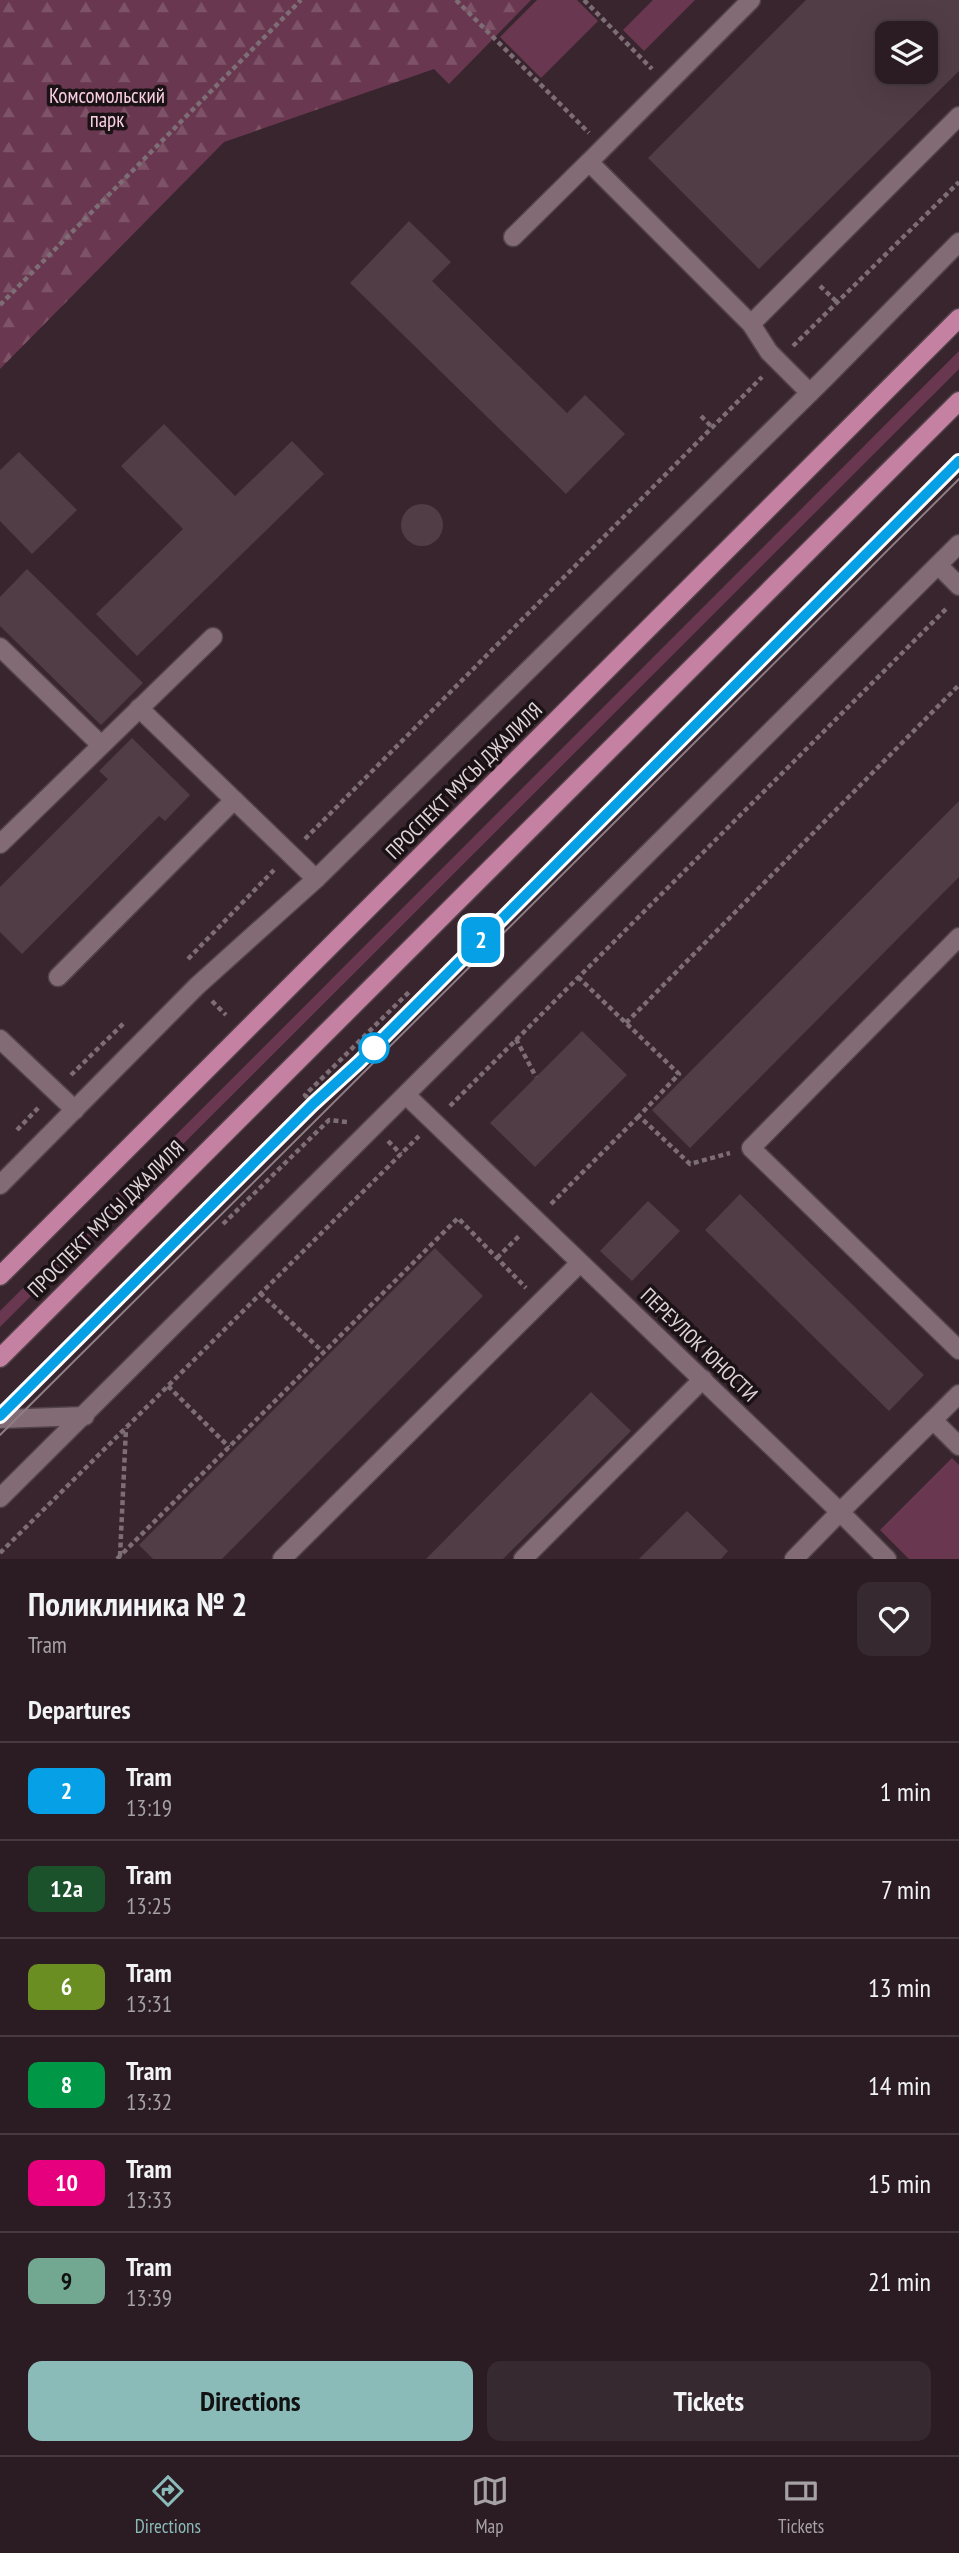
<!DOCTYPE html>
<meta charset="utf-8">
<style>
body{margin:0;font-family:"PT Sans Narrow",sans-serif;background:#36292f;color:#f1f3f6;height:100vh;display:flex;flex-direction:column;font-size:26px;white-space:nowrap}
*{box-sizing:border-box;margin:0}
p{font-size:23px;color:#a5a1a5}
.icon{flex:none;width:38px;height:38px;fill:none;stroke:currentColor;stroke-width:2;stroke-linecap:round;stroke-linejoin:round}
.map{position:relative;height:1559px;overflow:hidden}
.side{display:flex;flex-direction:column;background:#2a1c22;flex:1}
.side>*{flex:none}
.badge{padding:0 14px;border-radius:10px;font-size:24px;line-height:46px}
.tools{position:absolute;left:875px;top:21px;display:grid;gap:14px}
.tools a{display:grid;place-items:center;width:63px;height:63px;border-radius:14px;background:#2a1c22;box-shadow:0 7px 28px #0002,0 0 0 2px #463a40;font-size:35px}
.map>.badge{position:absolute;translate:-50% -50%;box-shadow:0 0 0 4px #fff}
h2{padding:0 28px;font-size:26px;line-height:63px}
.round{display:grid;place-items:center;flex:none;width:74px;height:74px;border-radius:14px;background:#36292f}
.head{display:flex;align-items:center;justify-content:space-between;height:119px;padding:0 28px}
h1{font-size:33px;font-weight:600;line-height:52px}
.action{display:flex;gap:14px;margin-top:auto;padding:14px 28px}
.action a{flex:1;height:80px;border-radius:14px;background:#8bbbb9;color:#111;font-size:28px;font-weight:600;line-height:80px;text-align:center}
.action a+a{background:#36292f;color:#f1f3f6}
ul{padding:0;list-style:none}
li{display:flex;align-items:center;gap:21px;height:98px;padding:0 28px;border-top:2px solid #463a40}
li div{flex:1}
li b{display:block;font-size:26px}
li em{font-style:normal}
li .badge{min-width:77px;font-weight:700;text-align:center}
.tab-bar{display:flex;justify-content:space-around;align-items:center;height:98px;border-top:2px solid #463a40;background:#2a1c22;font-size:19px;color:#a5a1a5}
.tab-bar a{display:grid;justify-items:center;gap:4px}
.tab-bar .current{color:#8bbbb9}
.map>svg:first-child{display:block}
</style>
<div class="map">
<svg width="959" height="1559" viewBox="0 0 959 1559">
<defs>
<pattern id="forest-firs" width="22" height="20" patternUnits="userSpaceOnUse" patternTransform="scale(1.75)"><rect width="22" height="20" fill="#693750"/><path d="M5 1l3.5 6h-7zM16 11l3.5 6h-7z" fill="#7e5368"/></pattern>
</defs>
<rect width="100%" height="100%" fill="#38252e"/>
<g fill="#693750">
<path d="M 537,0 L 577,0 L 598,21 L 541,78 L 500,37 Z"/>
<path d="M 653,0 L 695,0 L 644,51 L 623,30 Z"/>
<path d="M 959,351 L 959,369 L 0,1327 L 0,1311 Z"/>
<path d="M 952,1458 L 959,1465 L 959,1559 L 909,1559 L 880,1530 Z"/>
</g>
<path fill="url(#forest-firs)" d="M 0,0 L 531,0 L 449,84 L 434,69 L 224,142 L 0,369 Z"/>
<g fill="#513d46" fill-rule="evenodd">
<path d="M 806,0 L 959,0 L 959,71 L 759,269 L 648,158 ZM 887,33 L 926,33 L 926,72 L 887,72 Z"/>
<path d="M 409,221 L 451,262 L 432,281 L 567,413 L 585,395 L 625,434 L 566,494 L 350,283 Z"/>
<path d="M 164,424 L 235,496 L 292,441 L 324,474 L 137,656 L 96,614 L 183,529 L 121,466 Z"/>
<path d="M 19,452 L 77,510 L 32,554 L 0,521 L 0,470 Z"/>
<circle cx="422" cy="525" r="21"/>
<path d="M 27,569 L 143,683 L 101,725 L 0,626 L 0,597 Z"/>
<path d="M 132,738 L 190,795 L 165,821 L 159,816 L 22,954 L 0,932 L 0,887 L 108,779 L 99,771 Z"/>
<path d="M 959,801 L 959,877 L 690,1148 L 652,1110 Z"/>
<path d="M 582,1031 L 627,1075 L 535,1167 L 490,1123 Z"/>
<path d="M 740,1194 L 924,1375 L 889,1411 L 705,1230 Z"/>
<path d="M 648,1201 L 680,1231 L 632,1281 L 600,1251 Z"/>
<path d="M 435,1248 L 483,1296 L 222,1559 L 153,1559 L 139,1545 Z"/>
<path d="M 591,1392 L 631,1431 L 503,1559 L 426,1559 Z"/>
<path d="M 687,1511 L 728,1551 L 721,1559 L 639,1559 Z"/>
</g>
<g fill="none" stroke-linecap="round" stroke-linejoin="round">
<g stroke="#514148" stroke-width="21">
<g id="service">
<path d="M 751,0 L 589,162 L 751,324 L 769,352 L 810,393"/>
<path d="M 513,237 L 589,162"/>
<path d="M 751,324 L 959,116"/>
<path d="M 938,565 L 959,586"/>
<path d="M 0,647 L 101,745"/>
<path d="M 139,708 L 316,879"/>
<path d="M 0,844 L 213,637"/>
<path d="M 959,937 L 751,1148 L 959,1350"/>
<path d="M 58,977 L 234,800"/>
<path d="M 0,1039 L 75,1110"/>
<path d="M 0,1419 L 85,1416"/>
<path d="M 933,1420 L 959,1394"/>
<path d="M 282,1559 L 580,1263"/>
<path d="M 523,1559 L 703,1379"/>
<path d="M 794,1559 L 840,1512 L 887,1559"/>
</g>
</g>
<g stroke="#514148" stroke-width="21">
<g id="minor">
<path d="M 406,1095 L 840,1512 L 933,1420 L 959,1446"/>
<path d="M 0,1185 L 197,986 L 316,879 L 824,379 L 959,242"/>
<path d="M 0,1498 L 959,544"/>
</g>
</g>
<g stroke="#514148" stroke-width="21">
<g id="primary">
<path d="M 0,1276 L 959,318"/>
<path d="M 0,1358 L 959,401"/>
</g>
</g>
<g stroke="#7d6d75" stroke-width="4.5" stroke-dasharray="5 3.5" stroke-linecap="butt">
<path d="M 456,0 L 589,133"/>
<path d="M 584,0 L 652,69"/>
<path d="M 820,286 L 837,302"/>
<path d="M 0,305 L 301,0"/>
<path d="M 793,346 L 959,182"/>
<path d="M 701,416 L 712,427"/>
<path d="M 305,839 L 762,377"/>
<path d="M 188,959 L 274,870"/>
<path d="M 578,977 L 679,1074 L 639,1116 L 690,1164 L 730,1153"/>
<path d="M 212,1001 L 226,1015"/>
<path d="M 626,1023 L 959,685"/>
<path d="M 516,1039 L 536,1077"/>
<path d="M 71,1075 L 125,1022"/>
<path d="M 313,1104 L 305,1095 L 410,991"/>
<path d="M 450,1106 L 948,607"/>
<path d="M 17,1130 L 40,1106"/>
<path d="M 388,1141 L 401,1154"/>
<path d="M 551,1204 L 639,1116"/>
<path d="M 223,1224 L 329,1120 L 347,1122"/>
<path d="M 497,1258 L 520,1235"/>
<path d="M 260,1293 L 323,1352"/>
<path d="M 168,1386 L 229,1447"/>
<path d="M 0,1553 L 419,1136"/>
<path d="M 120,1556 L 126,1428"/>
<path d="M 117,1559 L 458,1218 L 526,1288"/>
</g>
<use href="#service" stroke="#826b75" stroke-width="18"/>
<use href="#minor" stroke="#826b75" stroke-width="18"/>
<use href="#primary" stroke="#c581a1" stroke-width="18"/>
<g stroke="#8c7d84" stroke-width="2">
<path d="M 0,1416 L 313,1104 L 359,1062 L 959,461"/>
<path d="M 0,1435 L 959,479"/>
</g>
</g>
<g fill="none" stroke-linecap="round" stroke-linejoin="round">
<g stroke="#fff" stroke-width="16">
<path id="line" d="M 0,1416 L 313,1104 L 359,1062 L 959,461"/>
</g>
<use href="#line" stroke="#06a0e6" stroke-width="10"/>
</g>
<circle fill="#fff" stroke="#06a0e6" stroke-width="3.5" cx="374" cy="1048" r="14"/>
<g text-anchor="middle" stroke-width="7" stroke-linejoin="round" paint-order="stroke">
<g font-size="21" fill="#f8cee1" stroke="#1a1215">
<text x="107" y="103">Комсомольский<tspan x="107" dy="24">парк</tspan></text>
</g>
<g font-size="21" fill="#dfd3d8" stroke="#1a1215">
<text transform="translate(464 781) rotate(-45)" y="7">ПРОСПЕКТ МУСЫ ДЖАЛИЛЯ</text>
<text transform="translate(106 1219) rotate(-45)" y="7">ПРОСПЕКТ МУСЫ ДЖАЛИЛЯ</text>
<text transform="translate(699 1345) rotate(44)" y="7">ПЕРЕУЛОК ЮНОСТИ</text>
</g>
</g>
</svg>
<div class="tools">
<a><svg class="icon" aria-label="layers" viewBox="0 0 24 24"><path d="M12 4l9 5-9 5-9-5zM3 14l9 5 9-5"/></svg></a>
</div>
<b class="badge" style="left:481px;top:940px;background:#06a0e6;color:#fff">2</b>
</div>
<section class="side">
<div class="head"><div><h1>Поликлиника № 2</h1><p>Tram</p></div><a class="round"><svg class="icon" aria-label="heart" viewBox="0 0 24 24"><path d="M12 20l-8-8c-3-5 5-10 8-4 3-6 11-1 8 4z"/></svg></a></div>
<h2>Departures</h2>
<ul>
<li><span class="badge" style="background:#06a0e6;color:#fff">2</span><div><b>Tram</b><p>13:19</p></div><em>1 min</em></li>
<li><span class="badge" style="background:#1b522b;color:#fff">12а</span><div><b>Tram</b><p>13:25</p></div><em>7 min</em></li>
<li><span class="badge" style="background:#6b8e23;color:#fff">6</span><div><b>Tram</b><p>13:31</p></div><em>13 min</em></li>
<li><span class="badge" style="background:#009746;color:#fff">8</span><div><b>Tram</b><p>13:32</p></div><em>14 min</em></li>
<li><span class="badge" style="background:#e6007e;color:#fff">10</span><div><b>Tram</b><p>13:33</p></div><em>15 min</em></li>
<li><span class="badge" style="background:#72a891;color:#111">9</span><div><b>Tram</b><p>13:39</p></div><em>21 min</em></li>
</ul>
<div class="action"><a>Directions</a><a>Tickets</a></div>
</section>
<nav class="tab-bar">
<a class="current"><svg class="icon" aria-label="directions" viewBox="0 0 24 24"><path d="M12 3l9 9-9 9-9-9zM9 14v-3h6M13 9l2 2-2 2"/></svg>Directions</a>
<a><svg class="icon" aria-label="map" viewBox="0 0 24 24"><path d="M3 6l6-2 6 2 6-2v14l-6 2-6-2-6 2zM9 4v14M15 6v14"/></svg>Map</a>
<a><svg class="icon" aria-label="tickets" viewBox="0 0 24 24"><path d="M3 7h18v10H3zM15 7v10"/></svg>Tickets</a>
</nav>
